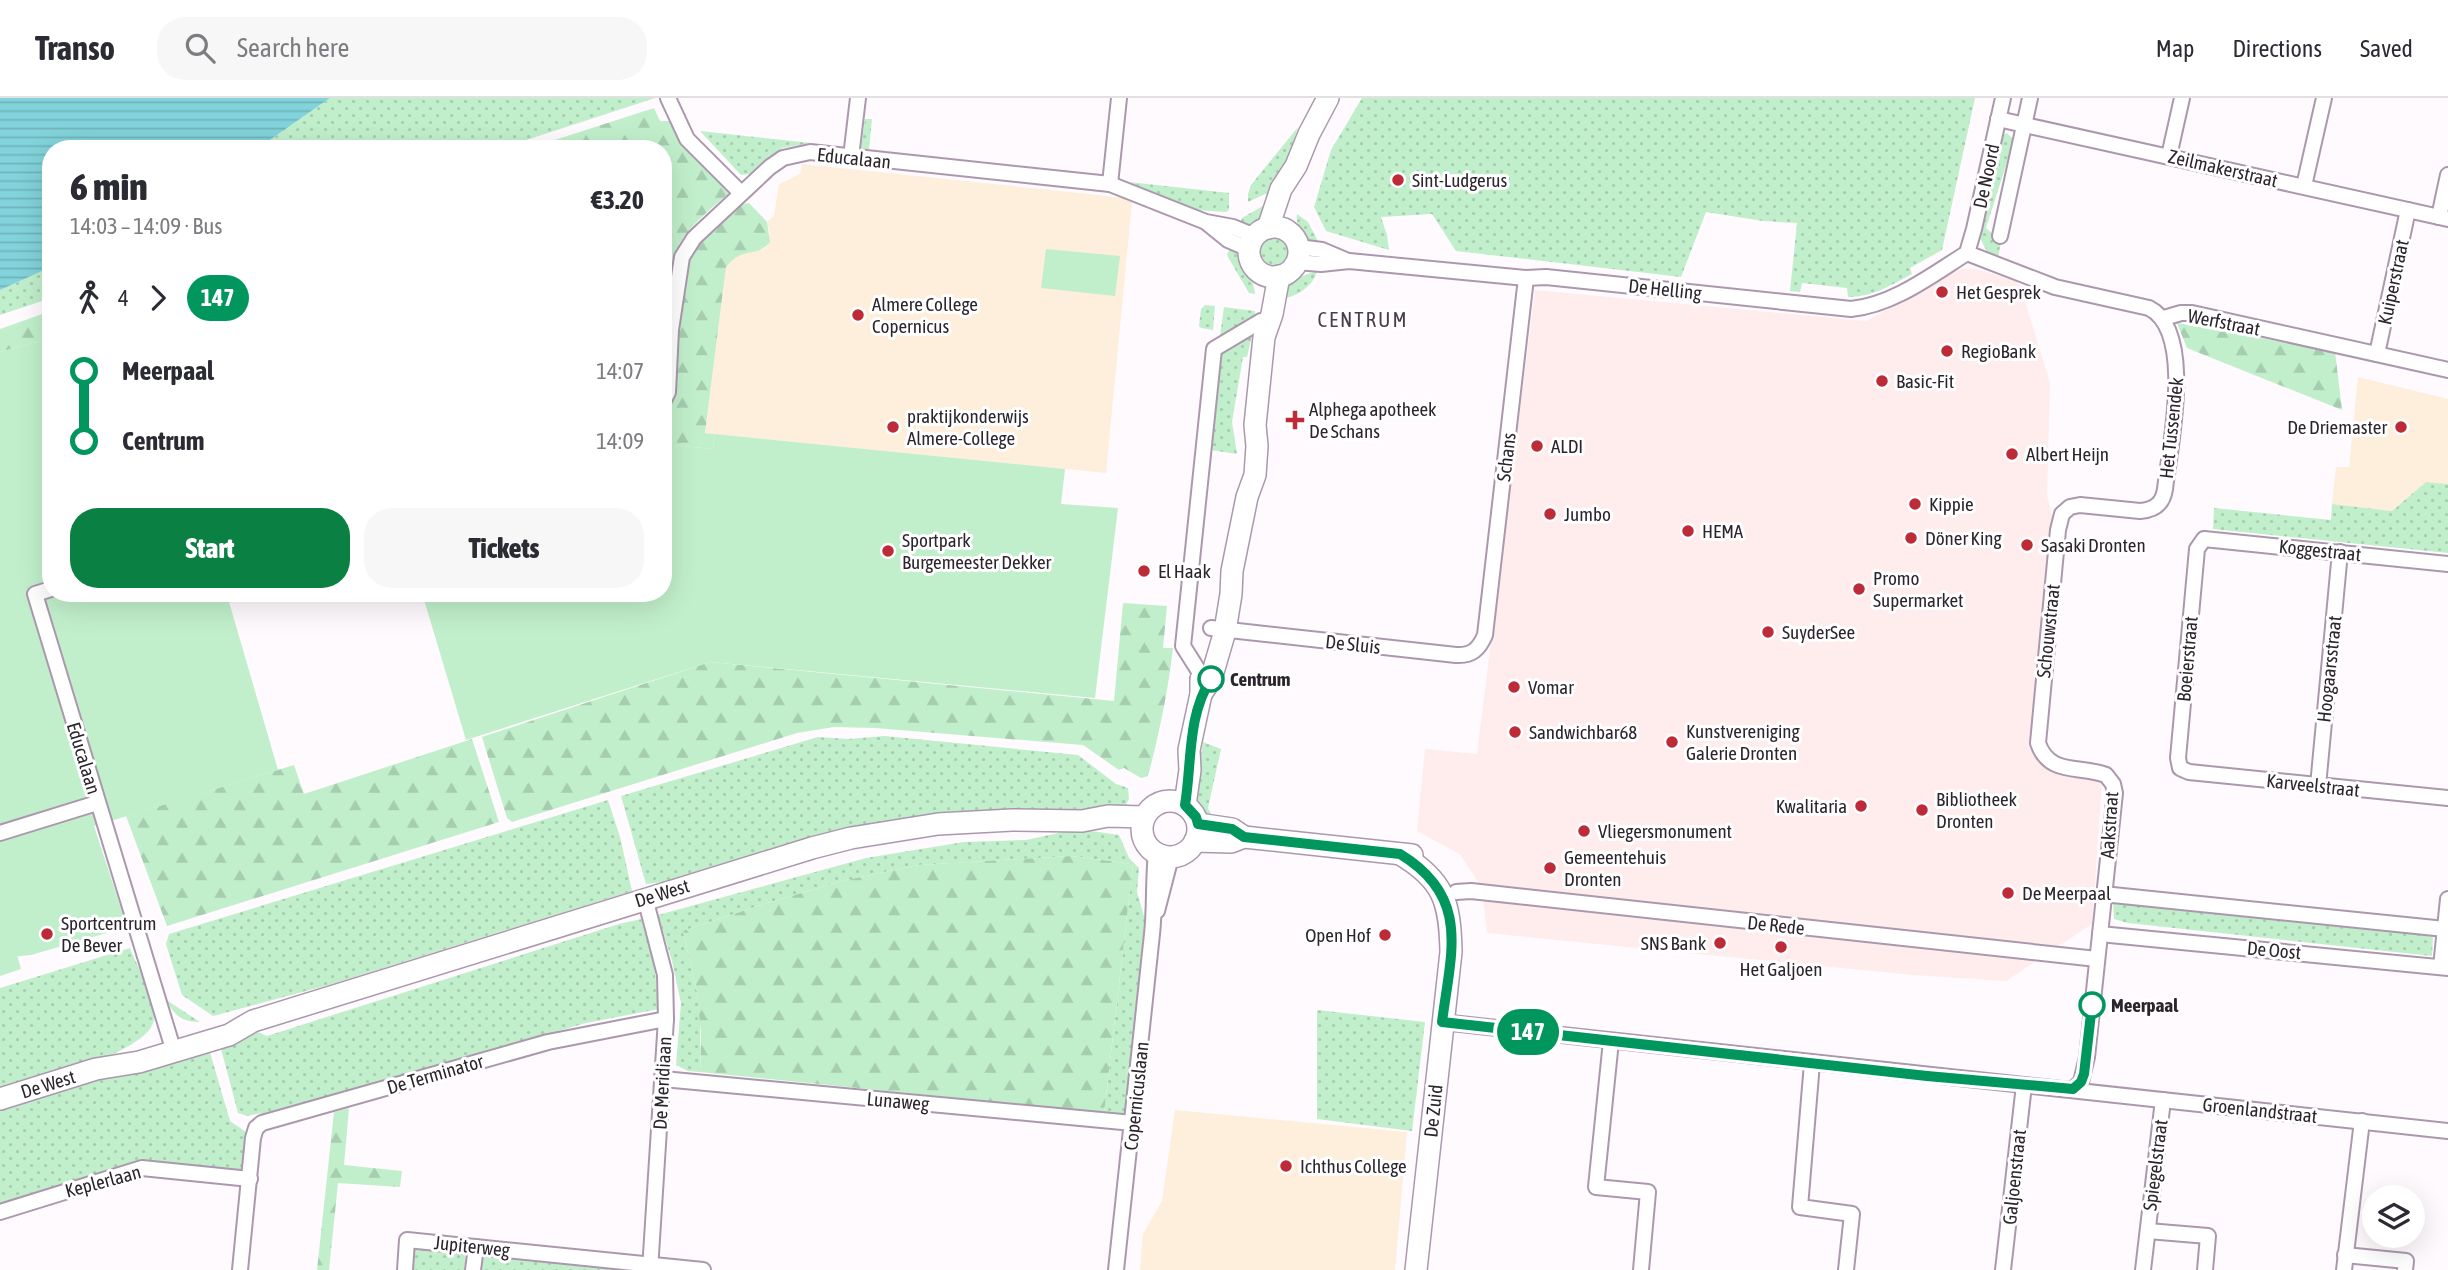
<!DOCTYPE html>
<meta charset="utf-8">
<style>
body{margin:0;font-family:"Asap Condensed",sans-serif;background:#f7f7f7;color:#2b2b33;height:100vh;display:flex;flex-direction:column;font-size:26px;white-space:nowrap}
*{box-sizing:border-box;margin:0}
p{font-size:23px;color:#7c7c81}
.icon{flex:none;width:38px;height:38px;fill:none;stroke:currentColor;stroke-width:2;stroke-linecap:round;stroke-linejoin:round}
.map{position:relative;flex:1;overflow:hidden}
.sheet{position:absolute;left:42px;top:42px;width:630px;height:462px;display:flex;flex-direction:column;background:#fff;border-radius:28px;box-shadow:0 7px 28px #0002}
.sheet>*{flex:none}
.badge{padding:0 14px;border-radius:23px;font-size:24px;line-height:46px}
.fabs{position:absolute;left:2362px;top:1087px;display:grid;gap:14px}
.fabs a{display:grid;place-items:center;width:63px;height:63px;border-radius:50%;background:#fff;box-shadow:0 7px 28px #0002;font-size:35px}
.map>.badge{position:absolute;translate:-50% -50%;box-shadow:0 0 0 4px #fff}
.legs{display:flex;align-items:center;gap:10px;height:77px;padding:0 28px;font-size:23px}
.legs p{margin-inline-start:auto}
.overview{display:flex;align-items:center;justify-content:space-between;height:119px;padding:0 28px}
h1{font-size:38px;font-weight:800;line-height:52px}
.primary-button{display:flex;gap:14px;margin-top:auto;padding:14px 28px}
.primary-button a{flex:1;height:80px;border-radius:28px;background:#0b8043;color:#fff;font-size:28px;font-weight:800;line-height:80px;text-align:center}
.primary-button a+a{background:#f7f7f7;color:#2b2b33}
ul{padding:0 28px;list-style:none}
li{display:flex;align-items:center;gap:24px;height:70px;font-size:26px}
li i{display:grid;place-items:center;width:10px;height:100%;margin:0 9px;background:currentColor}
li i::after{content:'';width:18px;height:18px;margin:-9px;border:5px solid;border-radius:50%;background:#fff}
li p{margin-inline-start:auto}
li:first-child i{background:linear-gradient(#0000 50%,currentColor 0)}
li:last-child i{background:linear-gradient(currentColor 50%,#0000 0)}
header{display:flex;align-items:center;gap:42px;box-sizing:border-box;height:98px;padding:0 35px;background:#fff;border-bottom:2px solid #e1e1e2}
header strong{font-size:33px}
nav{display:flex;gap:38px;margin-inline-start:auto;font-size:24px}
.search{width:490px;height:63px;background:#f7f7f7;display:flex;align-items:center;gap:18px;box-sizing:border-box;padding:0 24px;border-radius:28px;color:#7c7c81;font-size:26px}
.map>svg:first-child{display:block}
</style>
<header>
<strong>Transo</strong>
<div class="search"><svg class="icon" aria-label="search" viewBox="0 0 24 24"><circle cx="10" cy="10" r="6"/><path d="M15 15l6 6"/></svg>Search here</div>
<nav><a>Map</a><a>Directions</a><a>Saved</a></nav>
</header>
<div class="map">
<svg width="2448" height="1172" viewBox="0 0 2448 1172">
<defs>
<pattern id="grass-dots" width="8" height="8" patternUnits="userSpaceOnUse" patternTransform="scale(1.75)"><rect width="8" height="8" fill="#c1efcb"/><path d="M2 2h.1M6 6h.1" fill="none" stroke="#a6cdaf" stroke-width="1.8" stroke-linecap="round"/></pattern>
<pattern id="forest-firs" width="22" height="20" patternUnits="userSpaceOnUse" patternTransform="scale(1.75)"><rect width="22" height="20" fill="#c1efcb"/><path d="M5 1l3.5 6h-7zM16 11l3.5 6h-7z" fill="#a6cdaf"/></pattern>
<pattern id="water-rules" width="6" height="5" patternUnits="userSpaceOnUse" patternTransform="scale(1.75)"><rect width="6" height="5" fill="#82d3db"/><path d="M0 2.5h6" fill="none" stroke="#71b5bc"/></pattern>
</defs>
<rect width="100%" height="100%" fill="#fefafe"/>
<path fill="#feedec" d="M 1961,171 L 1976,171 L 2014,182 L 2020,187 L 2050,285 L 2047,397 L 2053,422 L 2032,646 L 2050,671 L 2102,684 L 2092,826 L 2006,883 L 1913,877 L 1487,835 L 1482,790 L 1460,756 L 1417,733 L 1425,651 L 1477,656 L 1535,192 L 1866,223 Z"/>
<g fill="#feefdc">
<path d="M 802,66 L 1098,97 L 1122,100 L 1132,104 L 1106,375 L 705,335 L 726,169 L 735,157 L 765,150 L 770,135 L 767,124 L 774,118 L 779,86 L 800,76 Z"/>
<path d="M 2358,279 L 2448,301 L 2448,386 L 2426,384 L 2392,413 L 2332,406 L 2336,369 L 2349,369 Z"/>
<path d="M 1175,1012 L 1407,1034 L 1395,1172 L 1140,1172 L 1143,1136 L 1162,1103 Z"/>
</g>
<g fill="url(#grass-dots)">
<path d="M 330,0 L 655,0 L 499,51 L 257,51 Z"/>
<path d="M 1362,0 L 1975,0 L 1942,152 L 1910,170 L 1912,176 C 1891,187 1873,199 1848,199 L 1847,190 L 1802,185 L 1800,194 L 1790,193 L 1797,125 L 1763,123 L 1706,114 L 1681,179 L 1456,153 L 1432,116 L 1381,119 L 1387,137 L 1389,152 L 1326,133 L 1314,109 L 1331,52 Z"/>
<path d="M 865,21 L 872,21 L 869,51 L 861,51 Z"/>
<path d="M 1298,29 L 1284,74 L 1273,98 L 1265,96 L 1248,104 L 1248,96 L 1251,87 Z"/>
<path d="M 700,33 L 811,45 L 782,50 L 750,76 L 741,77 Z"/>
<path d="M 2007,35 L 2014,42 L 1986,130 L 2001,143 L 1998,161 L 1987,154 L 1979,138 L 1986,116 L 2000,39 Z"/>
<path d="M 1129,84 L 1229,95 L 1229,112 L 1226,114 L 1197,112 Z"/>
<path d="M 1263,108 L 1267,108 C 1261,122 1257,130 1239,127 L 1242,120 Z"/>
<path d="M 1297,116 L 1308,124 L 1320,147 C 1305,143 1295,132 1297,116 Z"/>
<circle cx="1274" cy="155" r="14"/>
<path d="M 1231,149 C 1241,160 1254,181 1255,196 L 1249,195 L 1228,159 L 1227,156 Z"/>
<path d="M 51,169 L 51,200 L 0,217 L 0,192 Z"/>
<path d="M 1317,173 C 1314,187 1296,200 1282,200 C 1287,182 1302,178 1317,173 Z"/>
<path d="M 1205,207 L 1215,208 L 1213,232 L 1201,230 L 1199,228 L 1201,211 Z"/>
<path d="M 1224,209 L 1255,213 L 1255,219 L 1231,238 L 1220,238 Z"/>
<path d="M 1253,233 L 1247,259 L 1243,259 L 1232,324 L 1237,356 L 1211,352 L 1221,258 L 1224,253 Z"/>
<path d="M 2426,384 L 2448,386 L 2448,455 L 2213,431 L 2214,410 L 2331,422 L 2332,406 L 2392,413 Z"/>
<path d="M 885,638 L 1078,657 L 1116,686 L 1128,690 L 1129,701 L 1123,712 L 772,752 L 664,784 L 646,786 L 621,698 L 818,639 L 848,641 Z"/>
<path d="M 1203,644 L 1221,651 L 1208,710 L 1214,722 C 1183,705 1200,672 1203,644 Z"/>
<path d="M 608,702 L 620,739 L 632,793 L 332,886 L 213,918 L 182,897 L 166,846 L 169,836 Z"/>
<path d="M 1077,731 L 1119,737 L 1129,760 L 1139,770 L 1137,794 L 1146,825 L 1126,1017 L 1104,1015 L 1133,766 L 1071,758 L 918,767 L 842,783 L 758,808 L 683,833 L 697,894 L 700,918 L 700,974 L 688,973 L 676,967 L 681,905 L 672,863 L 658,817 L 866,760 L 964,744 L 1026,742 Z"/>
<path d="M 2113,804 L 2433,838 L 2432,858 L 2128,825 L 2114,821 Z"/>
<path d="M 641,821 L 654,866 L 659,911 L 586,925 L 263,1018 L 261,1015 L 247,1018 L 238,1015 L 220,947 L 255,933 L 267,938 L 619,826 Z"/>
<path d="M 130,850 C 136,866 158,906 154,922 C 148,956 31,984 0,994 L 0,890 Z"/>
<path d="M 165,901 L 200,924 C 179,923 176,918 165,901 Z"/>
<path d="M 1317,912 L 1425,924 L 1412,1033 L 1317,1021 Z"/>
<path d="M 209,951 L 230,1023 L 249,1036 L 243,1073 L 138,1063 L 0,1105 L 0,1010 Z"/>
<path d="M 414,1145 L 466,1150 L 464,1172 L 411,1172 Z"/>
<path d="M 483,1152 L 637,1172 L 481,1172 Z"/>
</g>
<g fill="url(#forest-firs)">
<path d="M 654,10 L 660,23 L 670,23 L 734,91 C 714,108 693,124 679,146 L 663,102 L 663,51 L 527,51 Z"/>
<path d="M 749,105 L 767,124 L 770,144 C 755,161 744,147 726,169 L 705,335 L 715,336 L 713,351 L 663,346 L 663,316 L 672,299 L 687,171 C 695,145 720,108 749,105 Z"/>
<path d="M 51,213 L 51,240 L 0,254 L 0,231 Z"/>
<path d="M 2177,225 L 2335,253 L 2342,312 L 2187,250 Z"/>
<path d="M 1123,505 L 1167,508 L 1163,550 L 1173,550 C 1168,594 1159,636 1148,678 L 1141,680 L 1124,670 L 1119,672 L 1083,647 L 875,630 L 834,629 L 797,635 L 512,724 L 507,720 L 482,639 L 710,564 L 1114,603 Z"/>
<path d="M 472,641 L 499,724 L 167,828 L 126,718 L 294,667 L 304,696 Z"/>
<path d="M 1071,758 L 1133,766 L 1104,1015 L 700,974 L 701,936 L 697,894 L 683,833 L 758,808 L 842,783 L 918,767 Z"/>
<path d="M 7,823 L 21,871 L 0,878 L 0,824 Z"/>
<path d="M 349,1010 L 344,1067 L 402,1073 L 400,1089 L 338,1085 L 329,1172 L 317,1172 L 334,1014 Z"/>
</g>
<g fill="#c1efcb">
<path d="M 663,102 L 679,146 L 664,238 L 663,238 Z"/>
<path d="M 1046,151 L 1120,158 L 1115,198 L 1041,190 Z"/>
<path d="M 51,240 L 51,495 L 231,495 L 227,497 L 278,672 L 94,728 L 127,829 L 31,857 L 0,860 L 0,254 Z"/>
<path d="M 715,336 L 1065,371 L 1061,406 L 1118,410 L 1095,600 L 710,564 L 466,642 L 422,495 L 663,495 L 663,346 L 713,351 Z"/>
</g>
<path fill="url(#water-rules)" d="M 0,0 L 330,0 L 257,51 L 51,51 L 51,169 L 0,192 Z"/>
<g fill="none" stroke-linecap="round" stroke-linejoin="round">
<g stroke="#ac98ad" stroke-width="18">
<g id="street">
<path d="M 668,0 L 687,41 L 741,95"/>
<path d="M 1998,21 L 2448,121"/>
<path d="M 2169,58 L 2182,0"/>
<path d="M 851,59 L 858,0"/>
<path d="M 1110,86 L 1119,0"/>
<path d="M 2304,88 L 2324,0"/>
<path d="M 2439,119 L 2448,77"/>
<path d="M 1207,125 L 1228,142 L 1249,151"/>
<path d="M 2000,138 L 2030,0"/>
<path d="M 1298,149 L 1322,152 L 1348,163"/>
<path d="M 1967,155 L 2055,189 L 2149,210 C 2195,233 2170,348 2165,391 C 2163,405 2155,412 2140,413 L 2080,407 L 2070,409 L 2062,416 L 2058,432 L 2038,645 C 2049,678 2080,667 2106,677 L 2113,686 L 2115,695 L 2087,959 L 2081,984 L 2073,991"/>
<path d="M 1967,155 L 1974,131 L 2003,0"/>
<path d="M 1296,164 L 1321,166 L 1349,163 L 1526,180 L 1546,179 L 1851,211 C 1893,207 1932,177 1967,155"/>
<path d="M 2164,220 L 2181,215 L 2192,215 L 2448,272"/>
<path d="M 2377,256 L 2408,112"/>
<path d="M 663,304 L 668,294 L 671,232 L 682,159 L 694,140 L 770,69 L 783,60 L 810,54 L 1110,86 L 1206,124 L 1233,129 L 1255,138"/>
<path d="M 2448,466 L 2204,441 L 2197,451 L 2178,660 L 2180,670 L 2189,674 L 2448,700"/>
<path d="M 51,491 L 35,496 L 174,954"/>
<path d="M 1211,530 L 1456,557 C 1472,558 1479,551 1485,537 L 1526,180"/>
<path d="M 1200,575 L 1183,548 L 1214,251 L 1261,223"/>
<path d="M 2318,688 L 2340,454"/>
<path d="M 0,735 L 97,705"/>
<path d="M 1456,794 L 1471,793 L 2097,861"/>
<path d="M 2103,796 L 2445,831"/>
<path d="M 645,800 L 665,877 L 666,921 L 650,1172"/>
<path d="M 1157,813 L 1171,759"/>
<path d="M 2100,836 L 2448,870"/>
<path d="M 2441,869 L 2448,801"/>
<path d="M 1442,924 L 2448,1033"/>
<path d="M 1611,943 L 1596,1089 L 1648,1094 L 1641,1172"/>
<path d="M 1812,965 L 1800,1109 L 1852,1116 L 1846,1172"/>
<path d="M 663,981 L 1133,1025"/>
<path d="M 0,1114 L 142,1070 L 250,1081"/>
<path d="M 2148,1133 L 2208,1138 L 2205,1172"/>
<path d="M 2345,1157 L 2406,1163 L 2405,1172"/>
<path d="M 240,1172 L 253,1040 L 256,1030 L 262,1025 L 548,944 L 666,921"/>
<path d="M 405,1172 L 407,1142 L 703,1172"/>
<path d="M 473,1172 L 476,1149"/>
<path d="M 1116,1172 C 1129,1060 1141,948 1152,836 C 1155,809 1153,782 1156,755"/>
<path d="M 2003,1172 L 2024,987"/>
<path d="M 2143,1172 L 2163,1002"/>
<path d="M 2344,1172 L 2362,1023"/>
</g>
</g>
<g stroke="#ac98ad" stroke-width="24">
<g id="secondary">
<circle cx="1274" cy="154" r="25"/>
<path d="M 1268,130 L 1281,91 L 1296,68 L 1309,36 L 1328,0"/>
<path d="M 1201,596 L 1211,581 L 1225,533 L 1231,496 L 1232,473 L 1247,399 L 1255,377 L 1257,348 L 1255,327 L 1264,239 L 1272,216 L 1279,178"/>
<circle cx="1170" cy="731" r="28"/>
<path d="M 1185,707 L 1190,672 L 1189,652 L 1201,596 L 1201,581"/>
<path d="M 1198,726 L 1232,731 L 1244,739"/>
<path d="M 1195,743 L 1231,744 L 1244,739 L 1412,757"/>
<path d="M 1400,756 C 1444,782 1450,804 1451,854 L 1416,1172"/>
<path d="M 0,1001 L 96,971 L 139,964 L 229,937 L 253,923 L 812,750 L 851,740 L 938,726 L 1012,722 L 1082,723 L 1108,718 L 1144,719"/>
</g>
</g>
<use href="#street" stroke="#fff" stroke-width="14"/>
<use href="#secondary" stroke="#fff" stroke-width="21"/>
</g>
<g fill="none" stroke-linecap="round" stroke-linejoin="round">
<g stroke="#fff" stroke-width="16">
<path id="line-1" d="M 1211,581 C 1187,618 1192,665 1185,707 L 1196,719 L 1198,726 L 1232,731 L 1244,739 L 1400,756 C 1471,799 1451,854 1442,924 L 1927,978 L 2073,991 L 2081,984 L 2084,976 L 2092,907"/>
</g>
<use href="#line-1" stroke="#00965e" stroke-width="10"/>
</g>
<g fill="#bc2b37" stroke="#fff" stroke-width="2.5">
<circle cx="1398" cy="82" r="7"/>
<circle cx="1942" cy="194" r="7"/>
<circle cx="858" cy="217" r="7"/>
<circle cx="1947" cy="253" r="7"/>
<circle cx="1882" cy="283" r="7"/>
<path d="M1291.5 311.5h7v7h7v7h-7v7h-7v-7h-7v-7h7z"/>
<circle cx="893" cy="329" r="7"/>
<circle cx="2401" cy="329" r="7"/>
<circle cx="1537" cy="348" r="7"/>
<circle cx="2012" cy="356" r="7"/>
<circle cx="1915" cy="406" r="7"/>
<circle cx="1550" cy="416" r="7"/>
<circle cx="1688" cy="433" r="7"/>
<circle cx="1911" cy="440" r="7"/>
<circle cx="2027" cy="447" r="7"/>
<circle cx="888" cy="453" r="7"/>
<circle cx="1144" cy="473" r="7"/>
<circle cx="1859" cy="491" r="7"/>
<circle cx="1768" cy="534" r="7"/>
<circle cx="1514" cy="589" r="7"/>
<circle cx="1515" cy="634" r="7"/>
<circle cx="1672" cy="644" r="7"/>
<circle cx="1861" cy="708" r="7"/>
<circle cx="1922" cy="712" r="7"/>
<circle cx="1584" cy="733" r="7"/>
<circle cx="1550" cy="770" r="7"/>
<circle cx="2008" cy="795" r="7"/>
<circle cx="47" cy="836" r="7"/>
<circle cx="1385" cy="837" r="7"/>
<circle cx="1720" cy="845" r="7"/>
<circle cx="1781" cy="849" r="7"/>
<circle cx="1286" cy="1068" r="7"/>
</g>
<g fill="#fff" stroke="#00965e" stroke-width="3.5">
<circle cx="1211" cy="581" r="12"/>
<circle cx="2092" cy="907" r="12"/>
</g>
<g text-anchor="middle" stroke-width="6" stroke-linejoin="round" paint-order="stroke">
<g font-size="19" fill="#2d252d" stroke="#fff">
<text transform="translate(854 60) rotate(6)" y="7">Educalaan</text>
<text transform="translate(2223 70) rotate(13)" y="7">Zeilmakerstraat</text>
<text transform="translate(1986 78) rotate(-78)" y="7">De Noord</text>
<text transform="translate(2393 184) rotate(-78)" y="7">Kuiperstraat</text>
<text transform="translate(1665 191) rotate(6)" y="7">De Helling</text>
<text transform="translate(2224 224) rotate(11)" y="7">Werfstraat</text>
<text transform="translate(2171 330) rotate(-84)" y="7">Het Tussendek</text>
<text transform="translate(1506 359) rotate(-83)" y="7">Schans</text>
<text transform="translate(2320 452) rotate(6)" y="7">Koggestraat</text>
<text transform="translate(2048 533) rotate(-84)" y="7">Schouwstraat</text>
<text transform="translate(1353 546) rotate(6)" y="7">De Sluis</text>
<text transform="translate(2187 561) rotate(-85)" y="7">Boeierstraat</text>
<text transform="translate(2329 571) rotate(-84)" y="7">Hoogaarsstraat</text>
<text transform="translate(84 660) rotate(73)" y="7">Educalaan</text>
<text transform="translate(2313 687) rotate(6)" y="7">Karveelstraat</text>
<text transform="translate(2109 727) rotate(-86)" y="7">Aakstraat</text>
<text transform="translate(662 795) rotate(-17)" y="7">De West</text>
<text transform="translate(1776 827) rotate(6)" y="7">De Rede</text>
<text transform="translate(2274 852) rotate(5)" y="7">De Oost</text>
<text transform="translate(435 976) rotate(-16)" y="7">De Terminator</text>
<text transform="translate(662 985) rotate(-87)" y="7">De Meridiaan</text>
<text transform="translate(48 986) rotate(-17)" y="7">De West</text>
<text transform="translate(1136 998) rotate(-84)" y="7">Copernicuslaan</text>
<text transform="translate(898 1003) rotate(5)" y="7">Lunaweg</text>
<text transform="translate(2260 1012) rotate(6)" y="7">Groenlandstraat</text>
<text transform="translate(1433 1013) rotate(-84)" y="7">De Zuid</text>
<text transform="translate(2155 1067) rotate(-83)" y="7">Spiegelstraat</text>
<text transform="translate(2014 1079) rotate(-84)" y="7">Galjoenstraat</text>
<text transform="translate(103 1083) rotate(-15)" y="7">Keplerlaan</text>
<text transform="translate(472 1148) rotate(6)" y="7">Jupiterweg</text>
</g>
<g font-size="19" fill="#2d252d" stroke="#fff" text-anchor="start">
<text x="1412" y="89">Sint-Ludgerus</text>
<text x="1956" y="201">Het Gesprek</text>
<text x="872" y="213">Almere College<tspan x="872" dy="22">Copernicus</tspan></text>
<text x="1961" y="260">RegioBank</text>
<text x="1896" y="290">Basic-Fit</text>
<text x="1309" y="318">Alphega apotheek<tspan x="1309" dy="22">De Schans</tspan></text>
<text x="907" y="325">praktijkonderwijs<tspan x="907" dy="22">Almere-College</tspan></text>
<text x="2387" y="336" text-anchor="end">De Driemaster</text>
<text x="1551" y="355">ALDI</text>
<text x="2026" y="363">Albert Heijn</text>
<text x="1929" y="413">Kippie</text>
<text x="1564" y="423">Jumbo</text>
<text x="1702" y="440">HEMA</text>
<text x="1925" y="447">Döner King</text>
<text x="902" y="449">Sportpark<tspan x="902" dy="22">Burgemeester Dekker</tspan></text>
<text x="2041" y="454">Sasaki Dronten</text>
<text x="1158" y="480">El Haak</text>
<text x="1873" y="487">Promo<tspan x="1873" dy="22">Supermarket</tspan></text>
<text x="1782" y="541">SuyderSee</text>
<text x="1528" y="596">Vomar</text>
<text x="1686" y="640">Kunstvereniging<tspan x="1686" dy="22">Galerie Dronten</tspan></text>
<text x="1529" y="641">Sandwichbar68</text>
<text x="1936" y="708">Bibliotheek<tspan x="1936" dy="22">Dronten</tspan></text>
<text x="1847" y="715" text-anchor="end">Kwalitaria</text>
<text x="1598" y="740">Vliegersmonument</text>
<text x="1564" y="766">Gemeentehuis<tspan x="1564" dy="22">Dronten</tspan></text>
<text x="2022" y="802">De Meerpaal</text>
<text x="61" y="832">Sportcentrum<tspan x="61" dy="22">De Bever</tspan></text>
<text x="1371" y="844" text-anchor="end">Open Hof</text>
<text x="1706" y="852" text-anchor="end">SNS Bank</text>
<text x="1781" y="878" text-anchor="middle">Het Galjoen</text>
<text x="1300" y="1075">Ichthus College</text>
</g>
<g font-size="19" font-weight="bold" fill="#2d252d" stroke="#fff" text-anchor="start">
<text x="1230" y="588">Centrum</text>
<text x="2111" y="914">Meerpaal</text>
</g>
<g font-size="21" letter-spacing="2" fill="#4d3c4e" stroke="#fff">
<text x="1363" y="229">CENTRUM</text>
</g>
</g>
</svg>
<div class="fabs">
<a><svg class="icon" aria-label="layers" viewBox="0 0 24 24"><path d="M12 4l9 5-9 5-9-5zM3 14l9 5 9-5"/></svg></a>
</div>
<b class="badge" style="left:1528px;top:934px;background:#00965e;color:#fff">147</b>
<section class="sheet">
<div class="overview"><div><h1>6 min</h1><p>14:03 – 14:09 · Bus</p></div><b>€3.20</b></div>
<div class="legs"><svg class="icon" aria-label="walk" viewBox="0 0 24 24"><circle cx="13" cy="4" r="2"/><path d="M13 8l-2 6 4 7M11 14l-3 7M7 12l3-4h3l4 4"/></svg>4<svg class="icon" aria-label="forward" viewBox="0 0 24 24"><path d="M9 5l7 7-7 7"/></svg><b class="badge" style="background:#00965e;color:#fff">147</b></div>
<ul>
<li><i style="color:#00965e"></i><b>Meerpaal</b><p>14:07</p></li>
<li><i style="color:#00965e"></i><b>Centrum</b><p>14:09</p></li>
</ul>
<div class="primary-button"><a>Start</a><a>Tickets</a></div>
</section>
</div>
